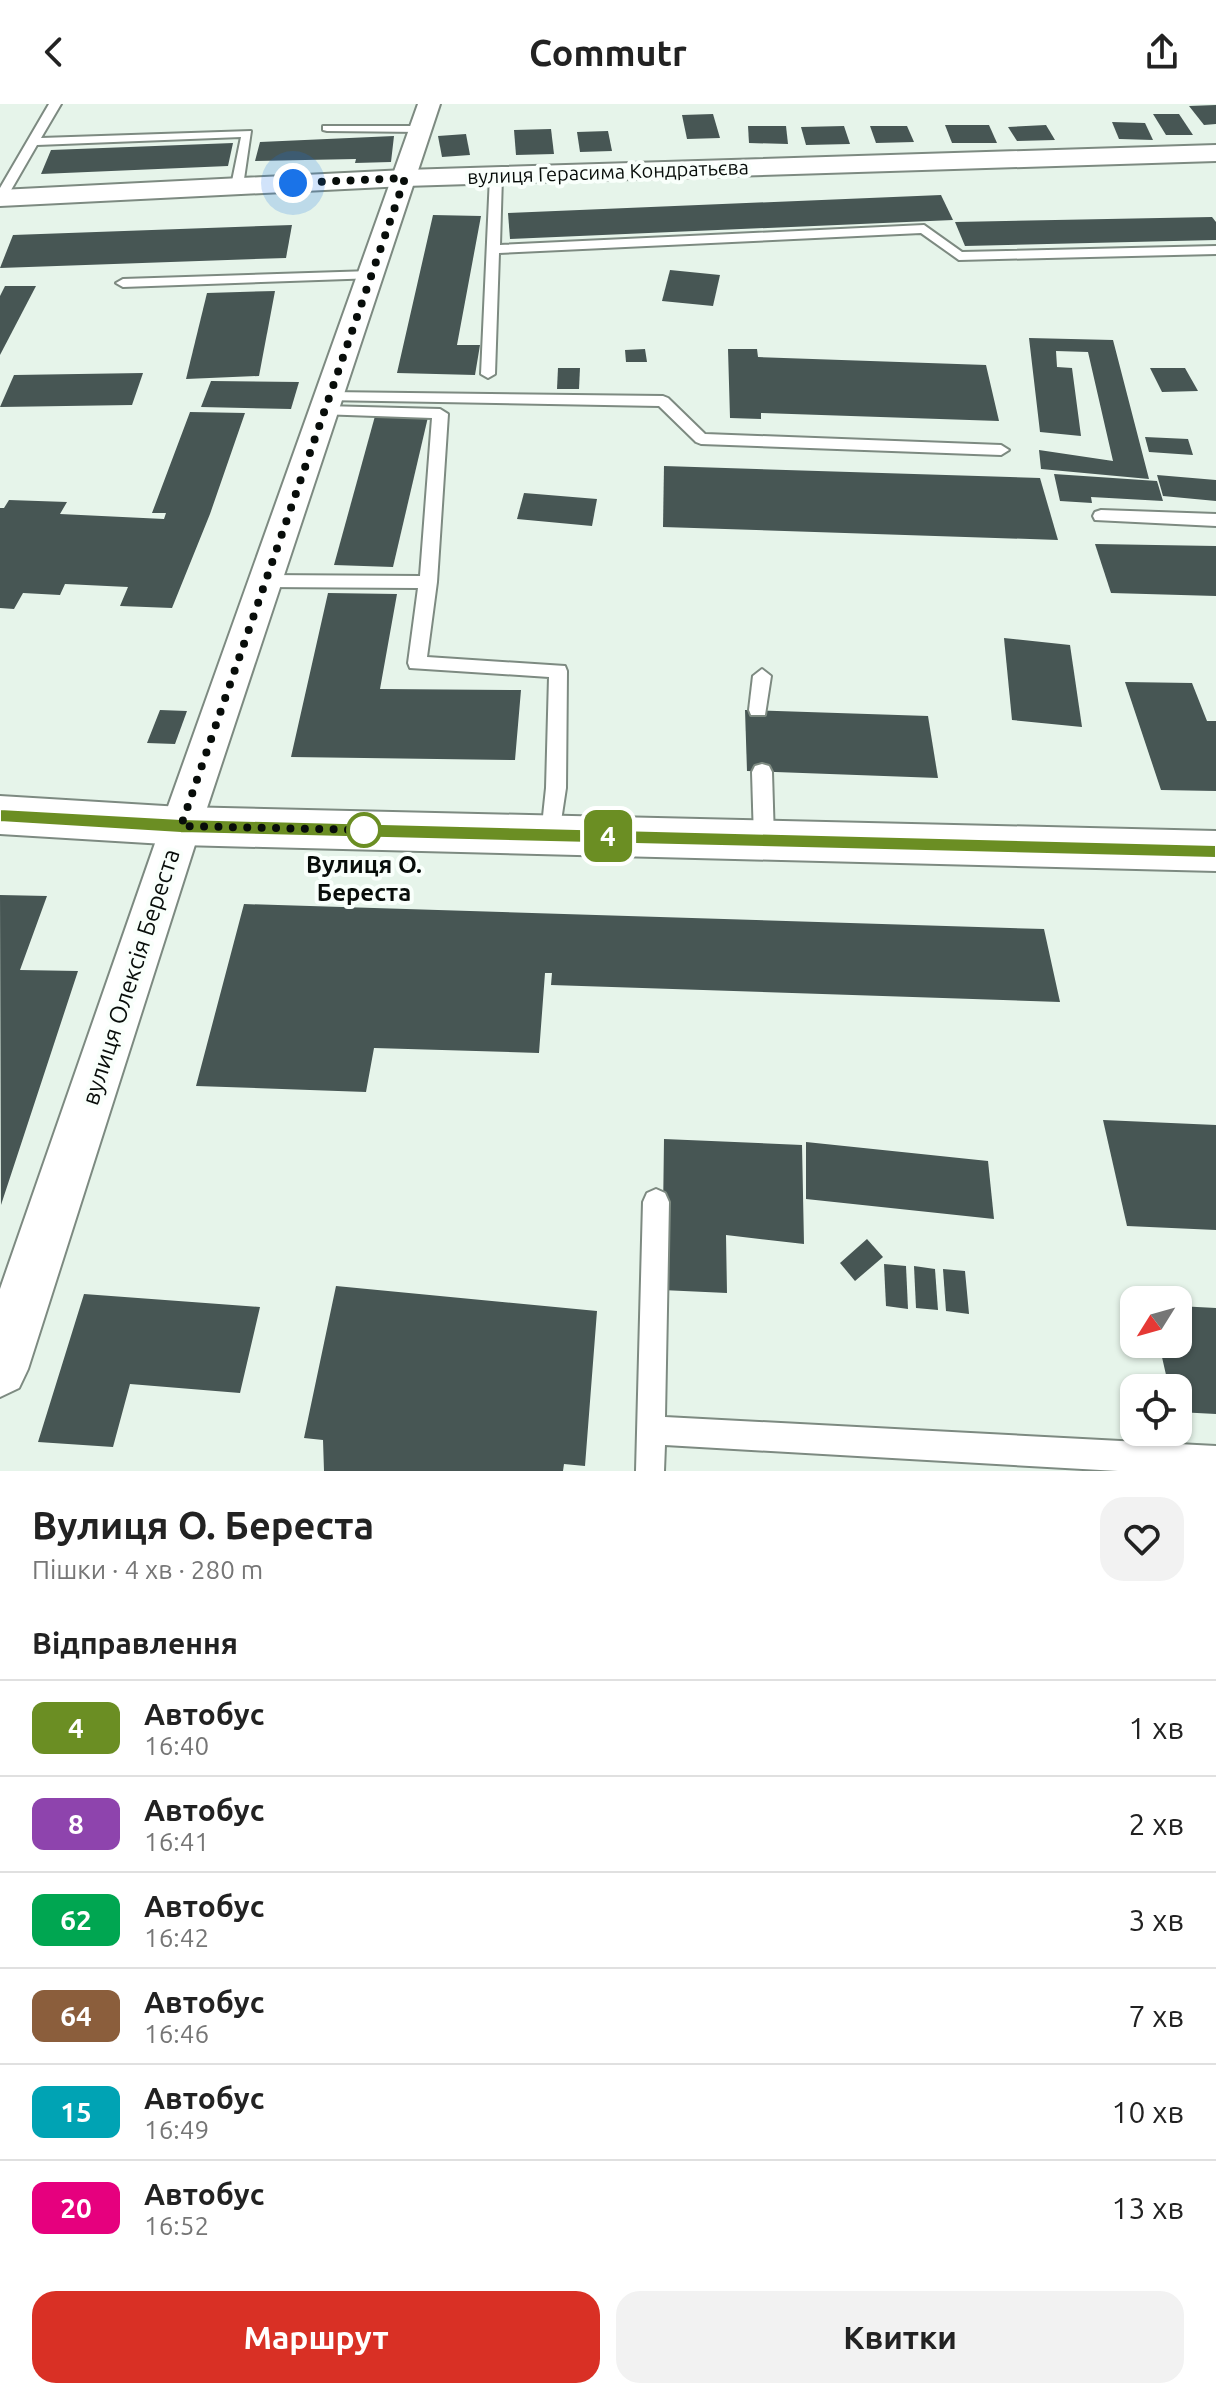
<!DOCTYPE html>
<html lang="uk">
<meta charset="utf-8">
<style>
body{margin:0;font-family:Ubuntu,sans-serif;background:#f2f2f2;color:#222;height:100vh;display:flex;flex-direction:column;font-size:30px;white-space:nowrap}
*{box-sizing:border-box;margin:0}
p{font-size:26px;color:#767676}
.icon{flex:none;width:44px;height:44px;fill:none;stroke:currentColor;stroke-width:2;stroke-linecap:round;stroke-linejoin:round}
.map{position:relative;height:1367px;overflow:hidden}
.side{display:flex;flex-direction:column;background:#fff;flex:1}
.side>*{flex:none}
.badge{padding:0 16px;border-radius:12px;font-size:28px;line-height:52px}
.needle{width:52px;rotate:233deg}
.controls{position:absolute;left:1120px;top:1182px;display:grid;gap:16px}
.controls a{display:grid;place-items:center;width:72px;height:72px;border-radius:16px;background:#fff;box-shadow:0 2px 6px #0004;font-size:40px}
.you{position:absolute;width:40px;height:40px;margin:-20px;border:6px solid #fff;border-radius:50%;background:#1a73e8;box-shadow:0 0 0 12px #1a73e833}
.map>.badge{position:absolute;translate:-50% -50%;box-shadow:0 0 0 4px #fff}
h2{padding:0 32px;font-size:30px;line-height:72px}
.round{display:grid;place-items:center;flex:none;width:84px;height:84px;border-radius:24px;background:#f2f2f2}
.head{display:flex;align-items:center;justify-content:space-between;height:136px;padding:0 32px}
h1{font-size:38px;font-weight:700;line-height:60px}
.action{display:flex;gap:16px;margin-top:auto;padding:16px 32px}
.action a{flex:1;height:92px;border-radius:24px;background:#d93025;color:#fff;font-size:32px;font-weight:700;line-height:92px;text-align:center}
.action a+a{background:#f2f2f2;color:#222}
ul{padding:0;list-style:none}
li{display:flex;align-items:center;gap:24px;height:96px;padding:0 32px;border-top:2px solid #e0e0e0}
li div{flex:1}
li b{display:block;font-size:30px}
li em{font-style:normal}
li .badge{min-width:88px;font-weight:700;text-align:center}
header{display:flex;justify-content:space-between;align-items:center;height:104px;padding:0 32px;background:#fff;font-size:36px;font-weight:700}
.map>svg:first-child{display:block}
</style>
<header><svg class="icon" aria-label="back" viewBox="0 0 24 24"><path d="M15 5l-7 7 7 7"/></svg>Commutr<svg class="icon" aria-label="share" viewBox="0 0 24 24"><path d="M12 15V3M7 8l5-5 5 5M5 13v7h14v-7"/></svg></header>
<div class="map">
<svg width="1216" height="1367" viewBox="0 0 1216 1367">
<rect width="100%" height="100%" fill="#e6f4ea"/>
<g fill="#475654">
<path d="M 1216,1 L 1216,20 L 1204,21 L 1189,2 Z"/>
<path d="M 713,10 L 720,34 L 687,35 L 682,11 Z"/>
<path d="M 1153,10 L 1179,10 L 1193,31 L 1166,31 Z"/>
<path d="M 1112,18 L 1145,19 L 1153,36 L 1119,35 Z"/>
<path d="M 945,21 L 989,21 L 997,39 L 952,39 Z"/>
<path d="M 1046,21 L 1055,36 L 1017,37 L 1008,23 Z"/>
<path d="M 748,22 L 786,22 L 788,40 L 749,39 Z"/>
<path d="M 844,22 L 850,40 L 806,41 L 801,23 Z"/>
<path d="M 870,22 L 907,22 L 914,38 L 876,39 Z"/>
<path d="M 551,25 L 554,50 L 516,51 L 514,26 Z"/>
<path d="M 608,27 L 612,47 L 580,48 L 577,28 Z"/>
<path d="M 466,30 L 470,51 L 442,53 L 438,32 Z"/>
<path d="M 394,32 L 391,58 L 355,59 L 356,55 L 255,57 L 260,38 Z"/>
<path d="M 233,39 L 228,62 L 41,70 L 51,46 Z"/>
<path d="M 941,91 L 953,116 L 510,135 L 508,109 Z"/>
<path d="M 433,111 L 481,112 L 457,241 L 480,241 L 475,271 L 397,269 Z"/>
<path d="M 1212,113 L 1216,118 L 1216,136 L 965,142 L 955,118 Z"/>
<path d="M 292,121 L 286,154 L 0,164 L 13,131 Z"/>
<path d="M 670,166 L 720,171 L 713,202 L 662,197 Z"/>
<path d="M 5,182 L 36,182 L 0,251 L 0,192 Z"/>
<path d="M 275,187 L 259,272 L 186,275 L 207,189 Z"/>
<path d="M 1029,234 L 1113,236 L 1149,375 L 1041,365 L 1039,346 L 1113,357 L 1088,248 L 1056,247 L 1057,263 L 1072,264 L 1081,332 L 1040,328 Z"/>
<path d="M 645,245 L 647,258 L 626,258 L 625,246 Z"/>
<path d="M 728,245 L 757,245 L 758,253 L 986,261 L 999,317 L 761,309 L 761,315 L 730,314 Z"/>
<path d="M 558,264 L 580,264 L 579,285 L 557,285 Z"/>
<path d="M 1150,264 L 1185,264 L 1198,287 L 1162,288 Z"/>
<path d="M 143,269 L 132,301 L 0,303 L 14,271 Z"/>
<path d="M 211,277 L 299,278 L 291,305 L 201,303 Z"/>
<path d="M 190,308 L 245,309 L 210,410 L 172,504 L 120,502 L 128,483 L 65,480 L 60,491 L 23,489 L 14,505 L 0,504 L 0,404 L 4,404 L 9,396 L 67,398 L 60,410 L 164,415 L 166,409 L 152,409 Z"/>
<path d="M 375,312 L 428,313 L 393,463 L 334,461 Z"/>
<path d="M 1145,333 L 1188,335 L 1193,351 L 1149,348 Z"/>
<path d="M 664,362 L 1040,374 L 1058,436 L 663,423 Z"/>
<path d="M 1054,370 L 1157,377 L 1163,397 L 1091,393 L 1092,399 L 1060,397 Z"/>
<path d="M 1157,371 L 1216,376 L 1216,397 L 1163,392 Z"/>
<path d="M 524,389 L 597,395 L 592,422 L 517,415 Z"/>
<path d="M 1095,440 L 1216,442 L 1216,492 L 1111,489 Z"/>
<path d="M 328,489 L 397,490 L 380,585 L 521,586 L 515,656 L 291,653 Z"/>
<path d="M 1004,534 L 1070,541 L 1082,623 L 1012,616 Z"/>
<path d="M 1125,578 L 1192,579 L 1207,617 L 1216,617 L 1216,687 L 1161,686 Z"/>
<path d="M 160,606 L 187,607 L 175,640 L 147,639 Z"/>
<path d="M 745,606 L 928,612 L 938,674 L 747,667 Z"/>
<path d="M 0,791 L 47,792 L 20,866 L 78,867 L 1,1101 Z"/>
<path d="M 244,800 L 1044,825 L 1060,898 L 551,881 L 552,869 L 545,869 L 539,949 L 374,944 L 366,988 L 196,982 Z"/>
<path d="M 1103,1016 L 1216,1021 L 1216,1126 L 1127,1122 Z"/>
<path d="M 664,1035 L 802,1041 L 804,1140 L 726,1131 L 727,1189 L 662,1186 Z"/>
<path d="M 806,1038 L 988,1057 L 994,1115 L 806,1095 Z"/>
<path d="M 867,1135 L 883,1153 L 855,1177 L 840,1159 Z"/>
<path d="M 884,1160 L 906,1162 L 908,1205 L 886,1202 Z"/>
<path d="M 914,1162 L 935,1165 L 938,1206 L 916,1204 Z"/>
<path d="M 943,1165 L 965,1167 L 969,1210 L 946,1207 Z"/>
<path d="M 336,1182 L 597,1207 L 585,1362 L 564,1360 L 563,1367 L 324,1367 L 323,1336 L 304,1334 Z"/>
<path d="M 84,1190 L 260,1203 L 240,1289 L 130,1280 L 113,1343 L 38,1338 Z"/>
<path d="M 1178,1202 L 1216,1204 L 1216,1310 L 1178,1308 L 1178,1284 L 1169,1284 L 1159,1240 L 1178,1240 Z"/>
</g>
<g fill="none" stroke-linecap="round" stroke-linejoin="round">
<g stroke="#7d8a81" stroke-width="4">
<g id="service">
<path d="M 49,0 L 61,0 L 41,34 L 251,27 L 243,82 L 237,86 L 231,82 L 241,33 L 37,41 L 7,93 L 0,96 L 0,84 Z"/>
<path d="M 323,22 L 421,22 L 427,25 L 421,28 L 327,27 L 323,26 Z"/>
<path d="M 496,68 L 502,72 L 500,141 L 924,121 L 962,148 L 1216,142 L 1216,150 L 959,156 L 921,129 L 499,149 L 495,270 L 488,274 L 481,270 L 490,72 Z"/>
<path d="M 371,167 L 376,168 L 376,174 L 123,183 L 116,179 L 123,175 Z"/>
<path d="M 329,288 L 663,292 L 668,294 L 705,330 L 1001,341 L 1009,346 L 1001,351 L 701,340 L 696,338 L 659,302 L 324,296 L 324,290 Z"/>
<path d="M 324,302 L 440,305 L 448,310 L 437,478 L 427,553 L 565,562 L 567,567 L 566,684 L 558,737 L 551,740 L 544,737 L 541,731 L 546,684 L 549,573 L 410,564 L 408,559 L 418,484 L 265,483 L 256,477 L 265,471 L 420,472 L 432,314 L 319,310 L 316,307 Z"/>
<path d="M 1101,406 L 1216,410 L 1216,422 L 1095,416 L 1093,412 L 1095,408 Z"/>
<path d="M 762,565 L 771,572 L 765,611 L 751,611 L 749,606 L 753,572 Z"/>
<path d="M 762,660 L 769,662 L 772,668 L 774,736 L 771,742 L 764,745 L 757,742 L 754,736 L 752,668 L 755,662 Z"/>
<path d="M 656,1085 L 665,1089 L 669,1098 L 665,1313 L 1216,1342 L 1216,1367 L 1118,1367 L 665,1341 L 664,1367 L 636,1367 L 643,1098 L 647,1089 Z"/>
</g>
</g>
<g stroke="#7d8a81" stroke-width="4">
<path id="minor" d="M 418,0 L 440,0 L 201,722 L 28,1265 L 19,1284 L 0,1293 L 0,1185 L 161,722 Z"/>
</g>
<g stroke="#7d8a81" stroke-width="4">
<path id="tertiary" d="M 1216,41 L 1216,57 L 405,82 L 0,102 L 0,86 L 405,66 Z"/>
</g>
<g stroke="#7d8a81" stroke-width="4">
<path id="secondary" d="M 0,692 L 181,703 L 1216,727 L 1216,767 L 181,741 L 0,730 Z"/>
</g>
<use href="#service" fill="#fff" fill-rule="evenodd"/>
<use href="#minor" fill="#fff" fill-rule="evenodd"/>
<use href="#tertiary" fill="#fff" fill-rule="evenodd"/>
<use href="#secondary" fill="#fff" fill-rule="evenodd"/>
</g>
<path fill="#6b8e23" stroke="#fff" stroke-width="2" d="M 0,705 L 181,715 L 1216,741 L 1216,754 L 181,729 L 0,718 Z"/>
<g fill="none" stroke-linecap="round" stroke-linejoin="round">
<path stroke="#080d0a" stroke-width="8" stroke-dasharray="0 14.4" d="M 293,79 L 405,74 L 181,722 L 364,726"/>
</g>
<circle fill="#fff" stroke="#6b8e23" stroke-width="4" cx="364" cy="726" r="16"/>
<g text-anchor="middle" stroke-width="8" stroke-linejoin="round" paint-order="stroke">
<g font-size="20" fill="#080d0a" stroke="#f9fffb">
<text transform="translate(608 68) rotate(-2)" y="7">вулиця Герасима Кондратьєва</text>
</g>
<g font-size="24" font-weight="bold" fill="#080d0a" stroke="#f9fffb">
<text x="364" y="769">Вулиця О.<tspan x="364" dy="28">Береста</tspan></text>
</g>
<g font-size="24" fill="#080d0a" stroke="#f9fffb">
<text transform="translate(131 873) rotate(-72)" y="8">вулиця Олексія Береста</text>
</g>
</g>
</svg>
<div class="controls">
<a><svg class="needle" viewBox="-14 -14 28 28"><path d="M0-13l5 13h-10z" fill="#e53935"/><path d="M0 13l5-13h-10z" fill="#767676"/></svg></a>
<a><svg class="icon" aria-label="locate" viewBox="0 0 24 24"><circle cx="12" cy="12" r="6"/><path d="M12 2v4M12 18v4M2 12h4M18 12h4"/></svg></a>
</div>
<div class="you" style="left:293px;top:79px"></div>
<b class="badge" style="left:608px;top:732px;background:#6b8e23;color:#fff">4</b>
</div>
<section class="side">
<div class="head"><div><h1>Вулиця О. Береста</h1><p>Пішки · 4 хв · 280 m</p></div><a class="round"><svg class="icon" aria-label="heart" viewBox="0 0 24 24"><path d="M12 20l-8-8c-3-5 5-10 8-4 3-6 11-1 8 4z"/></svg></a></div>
<h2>Відправлення</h2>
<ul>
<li><span class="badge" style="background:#6b8e23;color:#fff">4</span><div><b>Автобус</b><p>16:40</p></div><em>1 хв</em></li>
<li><span class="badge" style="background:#8e44ad;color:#fff">8</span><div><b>Автобус</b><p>16:41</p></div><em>2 хв</em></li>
<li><span class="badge" style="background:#00a651;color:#fff">62</span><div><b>Автобус</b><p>16:42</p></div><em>3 хв</em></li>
<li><span class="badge" style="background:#8b5e3c;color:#fff">64</span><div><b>Автобус</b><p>16:46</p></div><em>7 хв</em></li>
<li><span class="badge" style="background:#00a3b4;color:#fff">15</span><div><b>Автобус</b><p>16:49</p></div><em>10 хв</em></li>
<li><span class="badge" style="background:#e6007e;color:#fff">20</span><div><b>Автобус</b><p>16:52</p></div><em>13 хв</em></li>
</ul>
<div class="action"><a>Маршрут</a><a>Квитки</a></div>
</section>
